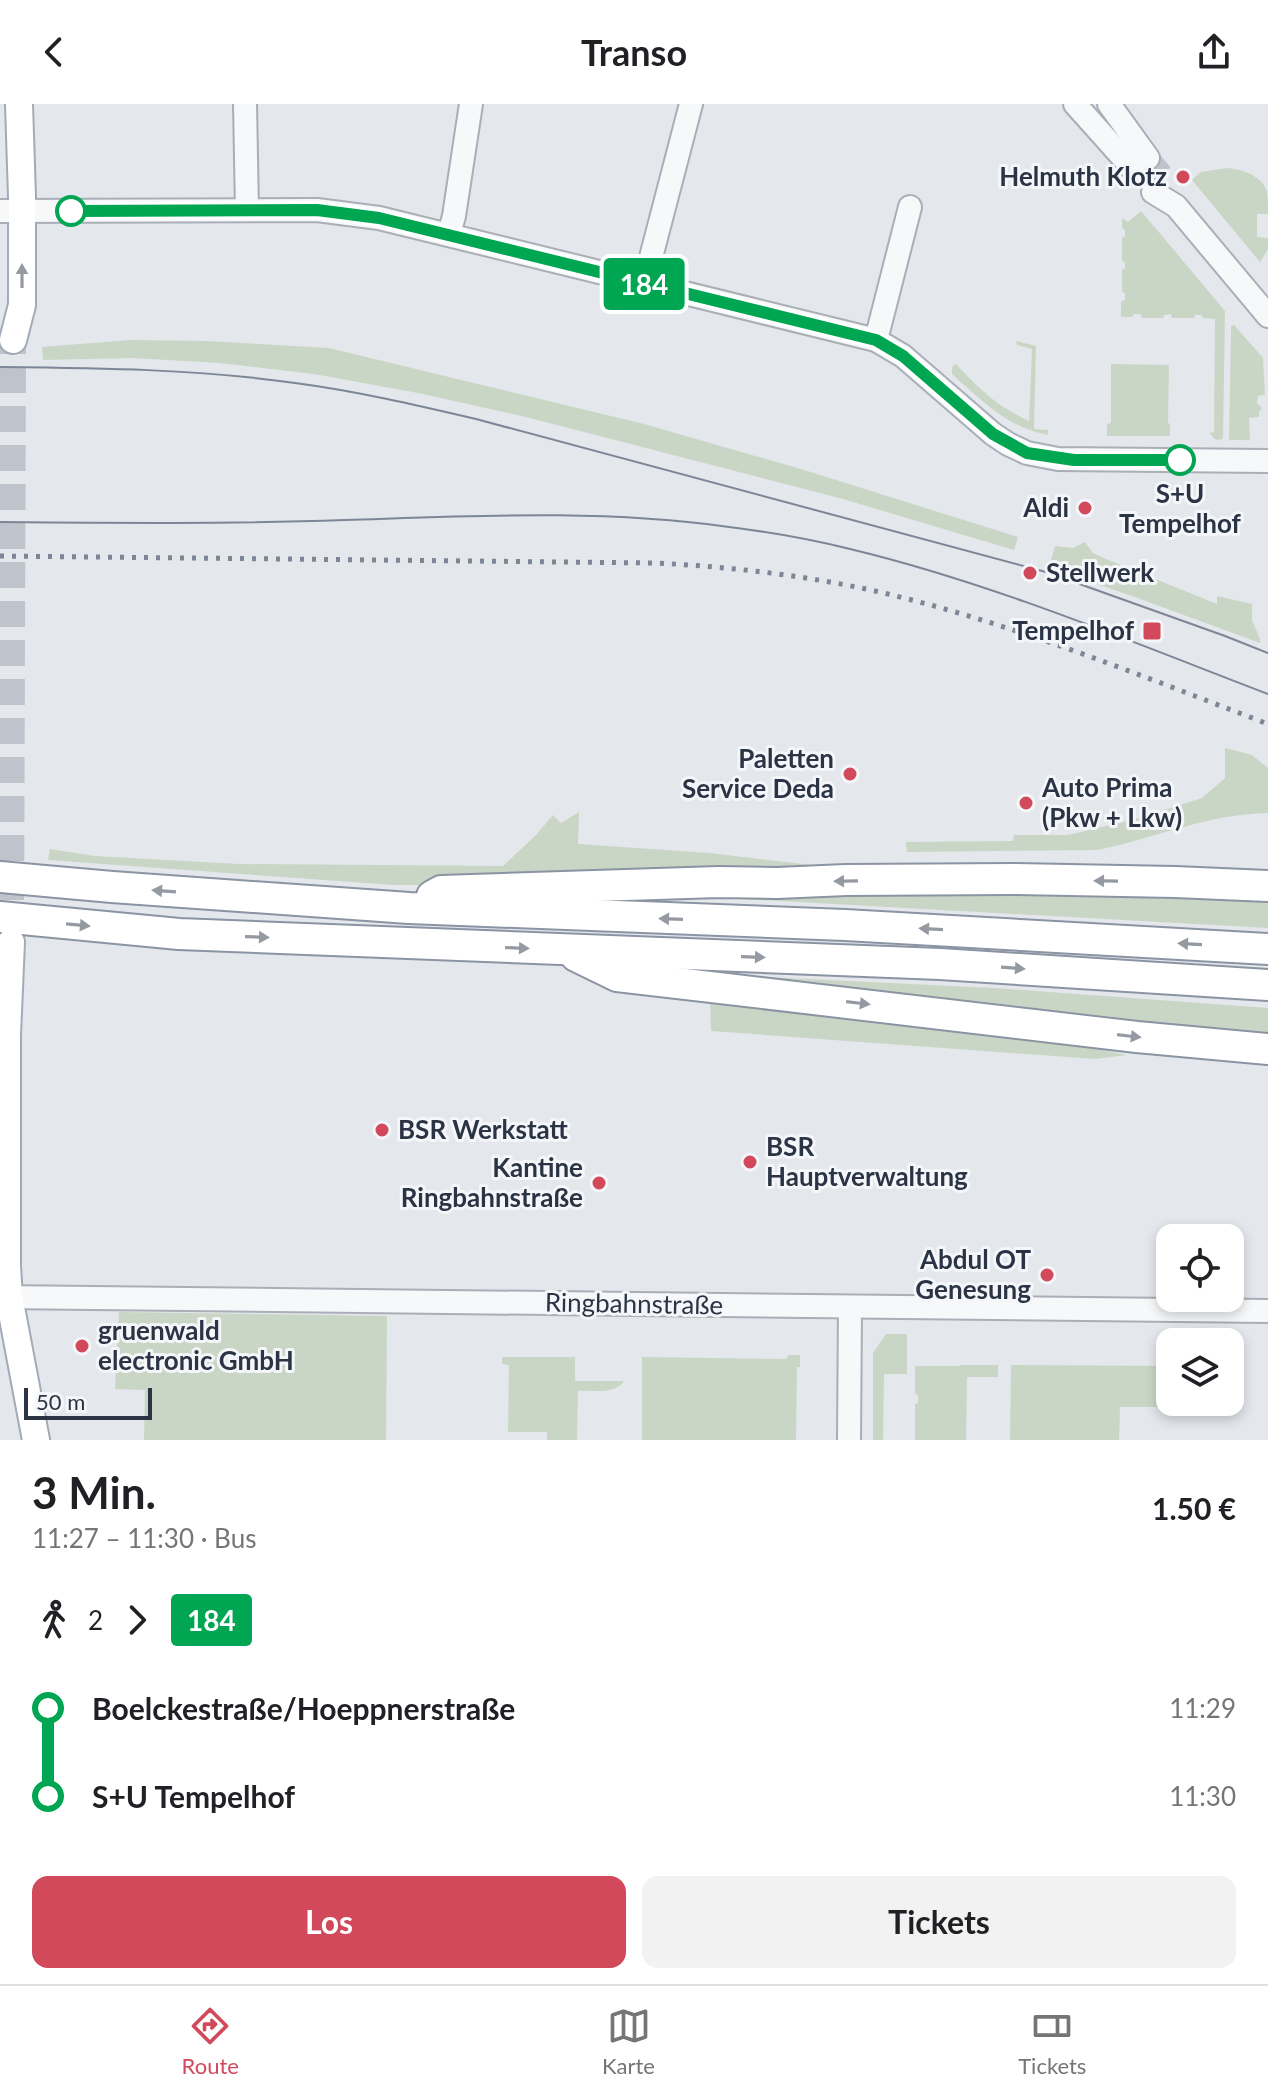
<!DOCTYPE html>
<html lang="de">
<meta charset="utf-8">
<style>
body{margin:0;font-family:Lato,sans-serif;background:#f2f2f2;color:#202124;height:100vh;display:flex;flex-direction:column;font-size:30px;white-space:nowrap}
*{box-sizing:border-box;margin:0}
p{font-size:26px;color:#757577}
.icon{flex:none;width:44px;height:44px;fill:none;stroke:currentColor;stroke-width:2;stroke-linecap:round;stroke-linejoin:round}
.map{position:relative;height:1336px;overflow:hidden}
.drawer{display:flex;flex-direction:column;background:#fff;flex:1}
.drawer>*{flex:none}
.badge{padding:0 16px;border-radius:6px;font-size:28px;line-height:52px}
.controls{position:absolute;left:1156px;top:1120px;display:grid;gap:16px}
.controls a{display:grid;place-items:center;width:88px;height:88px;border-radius:16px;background:#fff;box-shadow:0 4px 12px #0003;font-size:40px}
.scale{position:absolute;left:24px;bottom:20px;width:128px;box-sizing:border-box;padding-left:8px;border:4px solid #2b3445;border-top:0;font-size:22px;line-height:28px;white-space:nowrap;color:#2b3445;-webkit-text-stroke:6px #f4f6f9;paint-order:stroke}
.map>.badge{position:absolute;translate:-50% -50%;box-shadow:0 0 0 4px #fff}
.legs{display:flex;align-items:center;gap:12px;height:88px;padding:0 32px;font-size:26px}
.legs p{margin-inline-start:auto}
.headline{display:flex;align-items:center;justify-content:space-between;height:136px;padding:0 32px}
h1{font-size:44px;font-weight:700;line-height:60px}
.action{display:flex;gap:16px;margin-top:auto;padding:16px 32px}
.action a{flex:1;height:92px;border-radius:16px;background:#d1495b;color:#fff;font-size:32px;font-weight:700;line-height:92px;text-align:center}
.action a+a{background:#f2f2f2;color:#202124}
ul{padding:0 32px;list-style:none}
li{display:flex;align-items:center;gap:28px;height:88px;font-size:30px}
li i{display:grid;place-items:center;width:12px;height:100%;margin:0 10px;background:currentColor}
li i::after{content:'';width:20px;height:20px;margin:-10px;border:6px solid;border-radius:50%;background:#fff}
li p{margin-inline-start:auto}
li:first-child i{background:linear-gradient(#0000 50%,currentColor 0)}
li:last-child i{background:linear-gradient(currentColor 50%,#0000 0)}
header{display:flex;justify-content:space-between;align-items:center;height:104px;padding:0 32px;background:#fff;font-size:36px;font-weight:700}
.tab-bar{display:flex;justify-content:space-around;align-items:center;height:112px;border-top:2px solid #e0e0e0;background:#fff;font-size:22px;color:#757577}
.tab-bar a{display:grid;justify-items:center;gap:4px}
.tab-bar .active{color:#d1495b}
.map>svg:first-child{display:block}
</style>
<header><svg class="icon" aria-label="back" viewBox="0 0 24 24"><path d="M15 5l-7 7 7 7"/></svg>Transo<svg class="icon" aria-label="share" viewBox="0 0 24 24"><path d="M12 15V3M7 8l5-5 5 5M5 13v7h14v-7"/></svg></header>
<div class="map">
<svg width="1268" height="1336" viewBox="0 0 1268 1336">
<rect width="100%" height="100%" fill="#e4e7ec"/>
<g fill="#c9d6c5">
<path d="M 1227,64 C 1242,65 1263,72 1267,88 C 1268,95 1268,103 1268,110 L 1257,110 L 1257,133 L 1268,134 L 1268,145 L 1260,158 L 1192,76 L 1201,68 Z"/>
<path d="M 1141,107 L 1225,207 L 1223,335 L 1216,336 L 1209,329 L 1214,328 L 1215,215 L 1203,214 L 1201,211 L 1195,211 L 1194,214 L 1172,214 L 1171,210 L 1164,211 L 1163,214 L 1142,214 L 1140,210 L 1134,210 L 1132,213 L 1121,213 L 1121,197 L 1125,196 L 1125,189 L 1122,188 L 1122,166 L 1125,164 L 1125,158 L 1122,157 L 1122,134 L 1125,132 L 1125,126 L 1122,124 L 1122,114 L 1128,118 Z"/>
<path d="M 1234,221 L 1263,254 L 1265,291 L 1258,292 L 1257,299 L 1262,304 L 1259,308 L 1259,313 L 1249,314 L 1250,336 L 1229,336 L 1231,229 L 1231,222 Z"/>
<path d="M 130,236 L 206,237 L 329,244 L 644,320 L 801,365 L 1018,433 L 1014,446 L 843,395 L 526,313 L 418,289 L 314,270 L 220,259 L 132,254 L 43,256 L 42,243 Z"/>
<path d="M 1016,237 L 1036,242 L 1034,325 L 1048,326 L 1048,331 C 1008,324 981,296 952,270 L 952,263 L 956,260 C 977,283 999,304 1029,317 L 1032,245 L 1017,241 Z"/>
<path d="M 1111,260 L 1169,261 L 1168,319 L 1170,320 L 1170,332 L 1107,332 L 1107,320 L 1111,319 Z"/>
<path d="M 1085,438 L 1093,449 L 1106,455 L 1217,500 L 1217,492 L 1252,500 L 1252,516 L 1260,535 L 1260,539 L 1132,492 L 1049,464 L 1055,442 L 1073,444 Z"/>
<path d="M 1225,644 L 1252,651 L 1268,664 L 1268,709 C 1207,710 1156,734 1098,746 L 907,748 L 906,738 L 1013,737 L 1014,731 L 1068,731 L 1136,715 L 1202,694 L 1225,674 Z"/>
<path d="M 579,708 L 578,740 L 709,749 L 820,762 L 503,781 L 394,781 L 48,756 L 50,745 L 95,752 L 239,760 L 503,762 L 536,731 L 553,711 L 561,719 Z"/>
<path d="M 847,787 L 1268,792 L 1268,824 L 707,793 Z"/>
<path d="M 723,873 L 767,873 L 994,884 L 1268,904 L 1268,934 Z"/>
<path d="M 710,892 L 1015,929 L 1127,951 L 1095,955 L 711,927 Z"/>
<path d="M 119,1208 L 387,1212 L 386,1336 L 144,1336 L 145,1286 L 115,1285 Z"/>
<path d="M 886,1230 L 907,1230 L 907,1270 L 884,1270 L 883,1336 L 873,1336 L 873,1249 Z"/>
<path d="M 788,1251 L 800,1251 L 800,1263 L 797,1263 L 796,1336 L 642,1336 L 642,1253 L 787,1255 Z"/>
<path d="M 502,1253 L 575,1253 L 575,1277 L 624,1277 C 615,1291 593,1286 578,1287 L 577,1336 L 547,1336 L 547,1328 L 508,1328 L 509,1261 L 502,1260 Z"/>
<path d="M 960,1261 L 998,1261 L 998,1273 L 967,1273 L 966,1336 L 915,1336 L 915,1300 L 918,1299 L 918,1291 L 915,1290 L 915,1262 L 959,1262 Z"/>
<path d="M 1011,1261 L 1170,1262 L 1170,1298 L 1208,1298 L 1208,1303 L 1120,1303 L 1119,1336 L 1010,1336 Z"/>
</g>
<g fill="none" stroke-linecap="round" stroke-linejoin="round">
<path stroke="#bfc3cb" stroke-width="22" stroke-dasharray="22 11" stroke-linecap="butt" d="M 1148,54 L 1167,76"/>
<path stroke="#bfc3cb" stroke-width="26" stroke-dasharray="26 13" stroke-linecap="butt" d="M 11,835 L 13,236"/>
<g stroke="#a9aeb7" stroke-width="26">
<g id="minor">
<path d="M 245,0 L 247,106"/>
<path d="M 1075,0 L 1134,66"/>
<path d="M 1109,0 L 1148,54"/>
<path d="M 1153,88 L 1176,102 L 1268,212"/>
<path d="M 0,107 L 317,106 L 379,114 L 876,236 L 903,252 L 993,330 L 1008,340 L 1027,349 L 1058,355 L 1268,357"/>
<path d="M 449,130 L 454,112 L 471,0"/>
<path d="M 644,180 L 691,0"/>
<path d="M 876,236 L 910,103"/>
<path d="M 0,1193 L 1268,1207"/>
<path d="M 849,1336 L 850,1203"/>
</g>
</g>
<g stroke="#a3abb8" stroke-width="30">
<g id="major">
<path d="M 13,236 L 22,201 L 22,93 L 19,0"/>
<path d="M 11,838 L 7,931 L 7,1162 L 9,1193 L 36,1336"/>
</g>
</g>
<g stroke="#8b94a3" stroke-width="34">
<g id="highway">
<path d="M 0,773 L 112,783 L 409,804 L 845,821 L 1268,845"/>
<path d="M 432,792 L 441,787 L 719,778 L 777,779 L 846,776 L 1012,775 L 1175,778 L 1268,782"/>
<path d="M 0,813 L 179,830 L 940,860 L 1268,881"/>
<path d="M 576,852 L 617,872 L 1137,933 L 1268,945"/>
</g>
</g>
<use href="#minor" stroke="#f7f8fa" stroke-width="22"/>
<use href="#major" stroke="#fff" stroke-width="26"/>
<use href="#highway" stroke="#fff" stroke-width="30"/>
<g stroke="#7d8696" stroke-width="2">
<path d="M 0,263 C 99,264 197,265 295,279 C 356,287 416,301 476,315 L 1046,468 L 1225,532 L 1268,549"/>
<path d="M 0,418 C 115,419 230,420 345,416 C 473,412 602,405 729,423 C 769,428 810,435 850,445 C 992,479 1132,538 1268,590"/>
</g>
<path stroke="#7d8696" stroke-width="5" stroke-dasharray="4 8" stroke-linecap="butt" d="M 0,452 L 657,459 C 730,463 803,471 875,487 C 1010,518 1139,571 1268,620"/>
</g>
<defs><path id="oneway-solid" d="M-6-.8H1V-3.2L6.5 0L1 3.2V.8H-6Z" transform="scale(2)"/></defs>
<g fill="#959aa2">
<use href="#oneway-solid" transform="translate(22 172) rotate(-90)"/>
<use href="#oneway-solid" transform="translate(846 777) rotate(179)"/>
<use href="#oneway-solid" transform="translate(1106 777) rotate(-179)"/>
<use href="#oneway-solid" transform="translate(164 787) rotate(-176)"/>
<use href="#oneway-solid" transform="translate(671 815) rotate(-178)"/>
<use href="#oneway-solid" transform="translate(78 821) rotate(5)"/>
<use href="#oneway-solid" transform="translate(931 825) rotate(-177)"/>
<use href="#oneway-solid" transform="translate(257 833) rotate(2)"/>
<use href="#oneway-solid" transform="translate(1190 840) rotate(-177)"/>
<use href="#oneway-solid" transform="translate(517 844) rotate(2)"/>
<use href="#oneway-solid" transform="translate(753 853) rotate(2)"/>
<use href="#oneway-solid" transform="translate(1013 864) rotate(4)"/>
<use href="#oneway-solid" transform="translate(858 899) rotate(7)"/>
<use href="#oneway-solid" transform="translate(1129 932) rotate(7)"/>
</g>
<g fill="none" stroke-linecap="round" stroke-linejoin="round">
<g stroke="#fff" stroke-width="18">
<path id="line-1" d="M 71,107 L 317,106 L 379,114 L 876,236 L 903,252 L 993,330 L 1027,349 L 1074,356 L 1180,356"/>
</g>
<use href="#line-1" stroke="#00a651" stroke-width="12"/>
</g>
<g fill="#d1495b" stroke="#f4f6f9" stroke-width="3">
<circle cx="1183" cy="73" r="8"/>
<circle cx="1085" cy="404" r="8"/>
<circle cx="1030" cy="469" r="8"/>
<rect x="1142" y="517" width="20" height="20" rx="4"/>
<circle cx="850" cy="670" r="8"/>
<circle cx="1026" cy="699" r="8"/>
<circle cx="382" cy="1026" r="8"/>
<circle cx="750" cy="1058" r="8"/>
<circle cx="599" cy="1079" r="8"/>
<circle cx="1047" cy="1171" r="8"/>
<circle cx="82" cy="1242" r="8"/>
</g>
<g fill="#fff" stroke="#00a651" stroke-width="4">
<circle cx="71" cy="107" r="14"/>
<circle cx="1180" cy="356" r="14"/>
</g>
<g text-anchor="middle" stroke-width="6" stroke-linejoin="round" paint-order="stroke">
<g font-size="26" font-weight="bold" fill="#2b3445" stroke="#f4f6f9" text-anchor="end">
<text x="1167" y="82">Helmuth Klotz</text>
<text x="1069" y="413">Aldi</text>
<text x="1046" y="478" text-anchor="start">Stellwerk</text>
<text x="1134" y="536">Tempelhof</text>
<text x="834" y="664">Paletten<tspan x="834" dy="30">Service Deda</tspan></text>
<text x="1042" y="693" text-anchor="start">Auto Prima<tspan x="1042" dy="30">(Pkw + Lkw)</tspan></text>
<text x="398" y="1035" text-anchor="start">BSR Werkstatt</text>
<text x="766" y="1052" text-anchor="start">BSR<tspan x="766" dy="30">Hauptverwaltung</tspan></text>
<text x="583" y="1073">Kantine<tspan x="583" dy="30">Ringbahnstraße</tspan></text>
<text x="1031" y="1165">Abdul OT<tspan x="1031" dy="30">Genesung</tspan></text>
<text x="98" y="1236" text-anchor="start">gruenwald<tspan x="98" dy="30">electronic GmbH</tspan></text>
</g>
<g font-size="26" font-weight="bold" fill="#2b3445" stroke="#f4f6f9">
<text x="1180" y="399">S+U<tspan x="1180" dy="30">Tempelhof</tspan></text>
</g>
<g font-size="26" fill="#2b3445" stroke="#f4f6f9">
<text transform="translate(634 1200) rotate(1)" y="9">Ringbahnstraße</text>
</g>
</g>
</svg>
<div class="controls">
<a><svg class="icon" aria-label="locate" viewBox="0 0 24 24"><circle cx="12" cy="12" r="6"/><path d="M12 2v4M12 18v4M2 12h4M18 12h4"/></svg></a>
<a><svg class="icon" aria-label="layers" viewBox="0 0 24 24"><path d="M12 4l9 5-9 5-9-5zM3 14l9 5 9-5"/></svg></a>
</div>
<div class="scale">50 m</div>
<b class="badge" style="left:644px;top:180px;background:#00a651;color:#fff">184</b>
</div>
<section class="drawer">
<div class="headline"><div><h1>3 Min.</h1><p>11:27 – 11:30 · Bus</p></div><b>1.50 €</b></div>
<div class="legs"><svg class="icon" aria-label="walk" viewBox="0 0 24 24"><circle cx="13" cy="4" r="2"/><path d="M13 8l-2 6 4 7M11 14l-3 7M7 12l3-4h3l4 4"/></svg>2<svg class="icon" aria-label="forward" viewBox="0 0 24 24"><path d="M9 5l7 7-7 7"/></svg><b class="badge" style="background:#00a651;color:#fff">184</b></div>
<ul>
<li><i style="color:#00a651"></i><b>Boelckestraße/Hoeppnerstraße</b><p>11:29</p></li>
<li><i style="color:#00a651"></i><b>S+U Tempelhof</b><p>11:30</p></li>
</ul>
<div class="action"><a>Los</a><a>Tickets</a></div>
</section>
<nav class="tab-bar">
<a class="active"><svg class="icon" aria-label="directions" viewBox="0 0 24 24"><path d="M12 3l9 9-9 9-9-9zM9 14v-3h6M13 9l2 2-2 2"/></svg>Route</a>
<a><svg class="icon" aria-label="map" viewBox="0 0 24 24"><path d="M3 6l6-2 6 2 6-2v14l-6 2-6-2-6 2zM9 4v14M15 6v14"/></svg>Karte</a>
<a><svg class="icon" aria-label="tickets" viewBox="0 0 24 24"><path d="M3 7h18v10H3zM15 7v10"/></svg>Tickets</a>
</nav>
